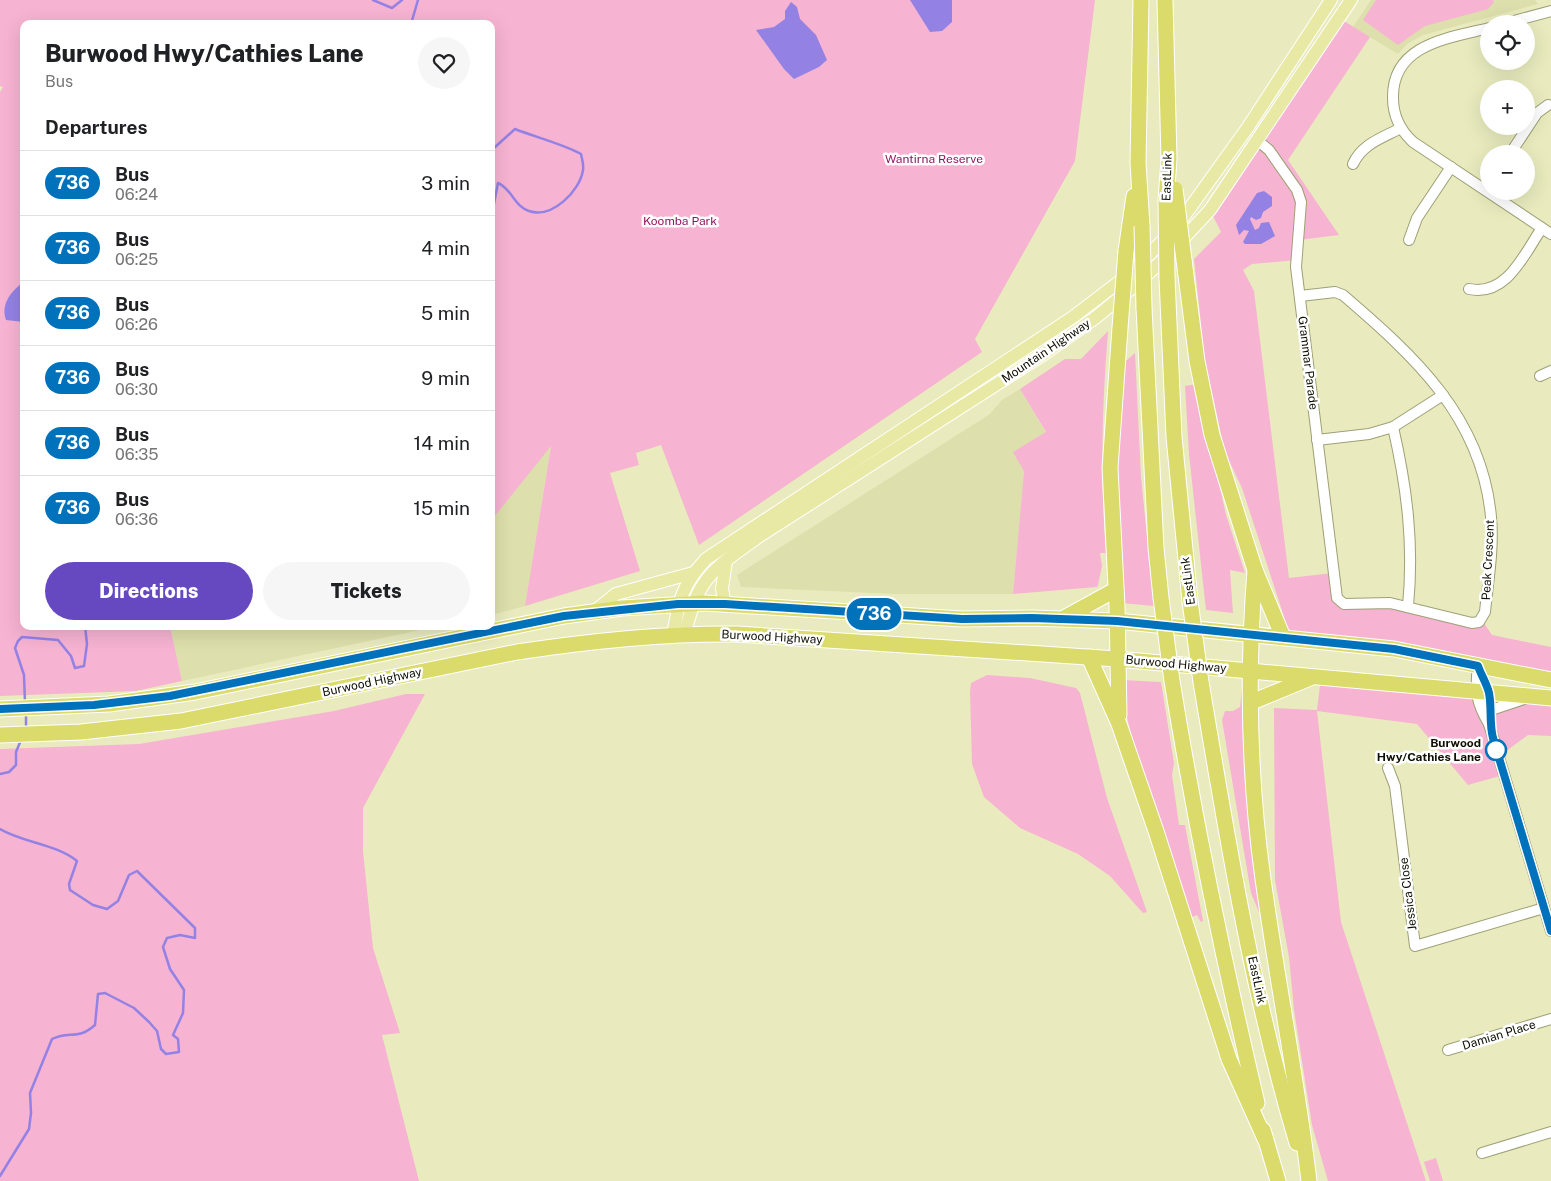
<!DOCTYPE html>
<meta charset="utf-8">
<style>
body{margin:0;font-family:"Public Sans",sans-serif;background:#f6f6f6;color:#202124;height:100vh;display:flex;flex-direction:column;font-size:19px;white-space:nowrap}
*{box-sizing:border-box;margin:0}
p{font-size:16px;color:#757577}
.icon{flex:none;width:28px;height:28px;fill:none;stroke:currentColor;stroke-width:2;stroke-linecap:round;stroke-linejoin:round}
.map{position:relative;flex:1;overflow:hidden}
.side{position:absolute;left:20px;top:20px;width:475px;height:610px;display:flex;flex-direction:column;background:#fff;border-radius:10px;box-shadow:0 5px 20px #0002}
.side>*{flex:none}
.badge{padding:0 10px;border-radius:16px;font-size:18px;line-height:32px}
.buttons{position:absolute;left:1480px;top:15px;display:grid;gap:10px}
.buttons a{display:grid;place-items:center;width:55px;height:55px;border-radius:50%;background:#fff;box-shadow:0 5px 20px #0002;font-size:25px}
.map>.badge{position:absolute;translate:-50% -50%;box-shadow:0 0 0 2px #fff}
h2{padding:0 25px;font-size:19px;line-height:45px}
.round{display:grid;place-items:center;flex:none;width:52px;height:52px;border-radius:26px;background:#f6f6f6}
.overview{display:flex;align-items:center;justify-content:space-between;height:85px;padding:0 25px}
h1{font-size:24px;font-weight:800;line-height:38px}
.action{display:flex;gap:10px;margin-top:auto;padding:10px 25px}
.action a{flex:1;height:58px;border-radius:30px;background:#6649c1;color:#fff;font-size:20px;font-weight:800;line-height:58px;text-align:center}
.action a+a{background:#f6f6f6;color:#202124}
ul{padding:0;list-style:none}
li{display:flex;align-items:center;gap:15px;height:65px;padding:0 25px;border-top:1px solid #e0e0e0}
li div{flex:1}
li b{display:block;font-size:19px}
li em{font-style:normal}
li .badge{min-width:55px;font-weight:700;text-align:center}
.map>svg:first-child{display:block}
</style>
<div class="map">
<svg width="1551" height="1181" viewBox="0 0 1551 1181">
<rect width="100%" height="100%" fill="#e9ebbe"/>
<g fill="#dddfac">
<path d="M 1371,0 L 1535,0 L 1538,4 L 1423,35 L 1407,44 L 1398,54 L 1353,27 Z"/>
<path d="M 1020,389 L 1046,433 L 1024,471 L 1013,594 L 895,594 L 741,587 L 737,575 L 990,414 L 1002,400 Z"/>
<path d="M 551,445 L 525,606 L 491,615 L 491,521 Z"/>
<path d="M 170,626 L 439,626 L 182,681 Z"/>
</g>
<g fill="#f6b3d2">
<path d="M 0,0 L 1095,0 L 1075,161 L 975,339 L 982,352 L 699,545 L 661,445 L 636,453 L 639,465 L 610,473 L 640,571 L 525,606 L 551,446 L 491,521 L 491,24 L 24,24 L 24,626 L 170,626 L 182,681 L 136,691 L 0,696 L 0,92 L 3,87 L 0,86 Z"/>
<path d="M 1376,0 L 1493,0 L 1494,2 L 1488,9 L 1425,26 L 1398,45 L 1363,20 Z"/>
<path d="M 1339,18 L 1370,37 L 1288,160 L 1339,235 L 1299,240 L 1297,260 L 1252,264 L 1243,270 L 1254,291 L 1289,578 L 1333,573 L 1337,598 L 1383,603 L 1482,620 L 1492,635 L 1551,647 L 1551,680 L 1291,638 L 1242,488 L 1225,452 L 1205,361 L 1194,259 L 1221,232 L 1210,210 Z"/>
<path d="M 1108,331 C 1102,405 1100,478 1106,553 L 1100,553 L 1102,566 L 1098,585 L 1097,587 L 1013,594 L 1024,471 L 1013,452 L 1046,432 L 1020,389 L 1065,359 L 1081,359 Z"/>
<path d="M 1135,353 L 1141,477 L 1154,606 L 1121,603 L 1115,508 L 1120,366 Z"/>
<path d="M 1197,384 L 1226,515 L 1245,573 L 1230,570 L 1233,613 L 1206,610 L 1189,454 L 1185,386 Z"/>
<path d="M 987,675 L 1030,678 L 1076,688 L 1080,693 L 1107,798 L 1147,912 L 1143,913 L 1110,876 L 1078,854 L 1020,828 L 984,797 L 972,764 L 970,692 L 971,683 Z"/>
<path d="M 1321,677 L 1477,699 L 1491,710 L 1551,698 L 1551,736 L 1528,735 L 1498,757 L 1503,775 L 1468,785 L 1417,724 L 1317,711 L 1341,922 L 1426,1181 L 1328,1181 L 1312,1125 L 1294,1010 L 1289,957 L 1275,880 L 1274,708 L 1317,710 Z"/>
<path d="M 1122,680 L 1161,682 L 1174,763 L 1172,775 L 1179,825 L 1185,825 L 1203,921 L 1201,922 L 1197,915 L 1190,918 L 1132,739 L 1123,699 Z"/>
<path d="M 1242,689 L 1245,689 L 1263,911 L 1259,912 L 1251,893 L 1222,720 L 1225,711 L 1233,711 L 1240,707 Z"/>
<path d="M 406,694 L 425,694 L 363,808 L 363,851 L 373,948 L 400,1033 L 382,1035 L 419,1181 L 0,1181 L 0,749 L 139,744 L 334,711 Z"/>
<path d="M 1436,1158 L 1443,1181 L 1430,1181 L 1424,1162 Z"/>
</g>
<g fill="#9382e4">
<path d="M 910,0 L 952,0 L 952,22 L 942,31 L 930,32 Z"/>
<path d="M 791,2 L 797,7 L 800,19 L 816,35 L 827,60 L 819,67 L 794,79 L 784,69 L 756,30 L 774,27 L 785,19 L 785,11 Z"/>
<path d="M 1264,191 L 1272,197 L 1272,206 L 1263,212 L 1261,218 L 1256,220 L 1251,217 L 1250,219 L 1255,230 L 1259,228 L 1261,223 L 1269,222 L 1275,236 L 1261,244 L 1245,244 L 1243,242 L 1249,231 L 1244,230 L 1239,235 L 1236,225 L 1257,193 Z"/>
<path d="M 24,282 L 24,322 L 6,320 C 0,304 12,290 24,282 Z"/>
</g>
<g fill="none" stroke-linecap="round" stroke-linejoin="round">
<g stroke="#9382e4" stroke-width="2.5">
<path d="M 373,0 L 392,8 L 402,0"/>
<path d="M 411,24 L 418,0"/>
<path d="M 491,115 L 491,122"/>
<path d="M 491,148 L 494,148 L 515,129 C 535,137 563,144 581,154 C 582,159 584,165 583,170 C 580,191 552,219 529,211 C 514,206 512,189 498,183 L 491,219"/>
<path d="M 25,703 L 24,675 L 15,648 L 18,641 L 22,637 L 58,640 L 71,656 L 75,668 L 84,666 L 87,644 L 85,626"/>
<path d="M 26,713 L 26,728"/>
<path d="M 0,774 L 9,772 L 16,765 L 16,752 L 21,740"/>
<path d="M 0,829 C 24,843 56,844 77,861 L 69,884 L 70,890 L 93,905 L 107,909 L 118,901 L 129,875 L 137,871 L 195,928 L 195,938 L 180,935 L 167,938 L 163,947 L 170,969 L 184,990 L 183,1013 L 173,1035 L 178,1039 L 179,1052 L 166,1054 L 161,1049 L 157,1031 L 149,1022 L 134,1008 L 105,993 L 98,994 L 95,1025 C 77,1041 70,1030 52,1039 L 30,1093 L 31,1113 L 29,1129 L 0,1176"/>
</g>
<g stroke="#9ea076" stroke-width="12">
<g id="minor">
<path d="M 1503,24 L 1551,11"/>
<path d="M 1489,28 C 1449,38 1392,44 1393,98 C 1393,116 1400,130 1413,142 L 1551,234"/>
<path d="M 1258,141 L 1269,150 L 1297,190 L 1301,202 L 1296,267 L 1337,598 L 1344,604 L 1390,603 L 1472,623 L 1479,622 L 1485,612 C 1488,581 1494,548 1491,517 C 1482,417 1414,356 1343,295 L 1335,292 L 1300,296"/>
<path d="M 1510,154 L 1537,113 L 1548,105"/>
<path d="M 1353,164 C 1362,144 1382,138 1401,128"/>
<path d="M 1409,240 L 1417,218 L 1451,167"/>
<path d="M 1469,289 C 1507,297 1524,254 1542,228"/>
<path d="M 1540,376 L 1551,371"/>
<path d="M 1393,427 C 1407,488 1414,544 1408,606"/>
<path d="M 1317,440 L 1369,434 L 1393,427 L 1443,395"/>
<path d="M 1478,666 C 1475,691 1476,702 1489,724 L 1551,931"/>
<path d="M 1478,667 C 1487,687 1492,702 1489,724"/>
<path d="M 1491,710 L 1530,697"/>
<path d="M 1388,768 L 1395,786 L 1415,946 L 1544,908"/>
<path d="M 1448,1050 L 1551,1019"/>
<path d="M 1482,1153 L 1551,1132"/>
</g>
</g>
<g stroke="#fff" stroke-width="14">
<g id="major">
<path d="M 725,604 L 722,589 L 726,561"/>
<path d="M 595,611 L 616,594 L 693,573"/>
<path d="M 684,634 C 689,620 692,603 700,590 C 712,567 737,553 758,537 L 1044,354 L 1095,318 L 1139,282 L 1167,256 L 1210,210 L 1351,0"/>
<path d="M 673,635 C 679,600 682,585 706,559 L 1073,317 L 1132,272 L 1177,226 L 1248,127 L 1331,0"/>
</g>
</g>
<g stroke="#fff" stroke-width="17">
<g id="highway">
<path d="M 1141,0 L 1138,163 L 1142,226"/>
<path d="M 1165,0 L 1169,159 L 1166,200"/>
<path d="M 1126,251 L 1134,196"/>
<path d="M 1184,260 L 1197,361 L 1212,435 L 1255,570 L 1283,637"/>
<path d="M 1167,278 L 1174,437 L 1190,601"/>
<path d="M 1144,308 L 1156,548 L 1161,598"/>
<path d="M 1255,570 C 1247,672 1249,778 1263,879 C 1277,980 1297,1080 1309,1181"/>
<path d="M 1064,618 L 1115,590"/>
<path d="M 1089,657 L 1119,724 L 1156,831 L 1229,1059 L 1265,1139"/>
<path d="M 1172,681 C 1195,823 1224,963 1257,1103"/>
<path d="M 1201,682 C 1227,837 1252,993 1297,1143"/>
<path d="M 1252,702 L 1310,678"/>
<path d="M 0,709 L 109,704 L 195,692 L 564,616 L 622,608 L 705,603 L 962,619 L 1032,618 L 1117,621 L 1394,649 L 1551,680"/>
<path d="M 1119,715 L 1117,606 L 1110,468 L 1120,328"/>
<path d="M 0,735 L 81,732 L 181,721 L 517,652 C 590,641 663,633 737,634 L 1117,659 L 1551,698"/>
<path d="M 1263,1130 L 1278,1181"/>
</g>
</g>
<use href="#minor" stroke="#fff" stroke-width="10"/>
<use href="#major" stroke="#e9e9a6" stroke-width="12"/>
<use href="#highway" stroke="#dadb6b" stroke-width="15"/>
<g stroke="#fff" stroke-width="17" stroke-linecap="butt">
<g id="highway-bridge">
<path d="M 1175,189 L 1184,260"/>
<path d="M 1166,200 L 1167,278"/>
<path d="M 1142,226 L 1144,308"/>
<path d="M 1120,328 L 1126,251"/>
<path d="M 1161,598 L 1172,681"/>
<path d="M 1190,601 L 1201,682"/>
</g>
</g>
<use href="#highway-bridge" stroke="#dadb6b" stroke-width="15"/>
</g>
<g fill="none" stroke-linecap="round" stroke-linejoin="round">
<g stroke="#fff" stroke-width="11">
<path id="line" d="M 0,709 L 94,705 L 170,696 L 564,616 L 678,604 L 725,604 L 962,619 L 1032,618 L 1117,621 L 1394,649 L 1478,666 C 1481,675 1487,684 1489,693 C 1492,709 1489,723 1493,738 L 1551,931"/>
</g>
<use href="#line" stroke="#0072bc" stroke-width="8"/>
</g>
<circle fill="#fff" stroke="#0072bc" stroke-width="2.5" cx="1496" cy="750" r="10"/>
<g text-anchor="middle" stroke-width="5" stroke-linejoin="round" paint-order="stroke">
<g font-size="12" fill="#921461" stroke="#fff">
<text x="934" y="163">Wantirna Reserve</text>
<text x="680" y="225">Koomba Park</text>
</g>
<g font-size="12" fill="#0e0e02" stroke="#fff">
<text transform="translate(1167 177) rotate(-88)" y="4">EastLink</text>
<text transform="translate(1046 351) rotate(-34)" y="4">Mountain Highway</text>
<text transform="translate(1308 363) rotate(83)" y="4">Grammar Parade</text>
<text transform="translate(1488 560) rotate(-87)" y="4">Peak Crescent</text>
<text transform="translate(1188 581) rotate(-97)" y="4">EastLink</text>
<text transform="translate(772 637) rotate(3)" y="4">Burwood Highway</text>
<text transform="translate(1176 664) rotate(5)" y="4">Burwood Highway</text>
<text transform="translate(372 682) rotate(-12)" y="4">Burwood Highway</text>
<text transform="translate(1408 894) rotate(-97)" y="4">Jessica Close</text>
<text transform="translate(1257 980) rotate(78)" y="4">EastLink</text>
<text transform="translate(1499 1035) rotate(-17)" y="4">Damian Place</text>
</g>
<g font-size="12" font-weight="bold" fill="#0e0e02" stroke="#fff" text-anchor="end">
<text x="1481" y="747">Burwood<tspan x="1481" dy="14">Hwy/Cathies Lane</tspan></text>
</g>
</g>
</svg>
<div class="buttons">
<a><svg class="icon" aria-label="locate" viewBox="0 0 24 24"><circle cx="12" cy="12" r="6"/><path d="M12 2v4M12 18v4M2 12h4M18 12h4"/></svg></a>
<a>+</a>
<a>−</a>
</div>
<b class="badge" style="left:874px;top:614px;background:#0072bc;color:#fff">736</b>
<section class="side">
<div class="overview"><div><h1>Burwood Hwy/Cathies Lane</h1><p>Bus</p></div><a class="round"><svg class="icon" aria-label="heart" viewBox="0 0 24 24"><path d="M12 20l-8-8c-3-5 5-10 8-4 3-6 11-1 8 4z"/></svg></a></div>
<h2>Departures</h2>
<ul>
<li><span class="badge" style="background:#0072bc;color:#fff">736</span><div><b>Bus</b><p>06:24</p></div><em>3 min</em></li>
<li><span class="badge" style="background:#0072bc;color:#fff">736</span><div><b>Bus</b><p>06:25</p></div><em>4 min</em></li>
<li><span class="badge" style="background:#0072bc;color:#fff">736</span><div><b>Bus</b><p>06:26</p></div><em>5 min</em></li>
<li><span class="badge" style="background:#0072bc;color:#fff">736</span><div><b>Bus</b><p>06:30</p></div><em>9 min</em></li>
<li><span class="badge" style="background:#0072bc;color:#fff">736</span><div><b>Bus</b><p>06:35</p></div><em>14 min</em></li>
<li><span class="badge" style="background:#0072bc;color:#fff">736</span><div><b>Bus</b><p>06:36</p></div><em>15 min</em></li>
</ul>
<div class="action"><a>Directions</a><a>Tickets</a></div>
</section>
</div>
